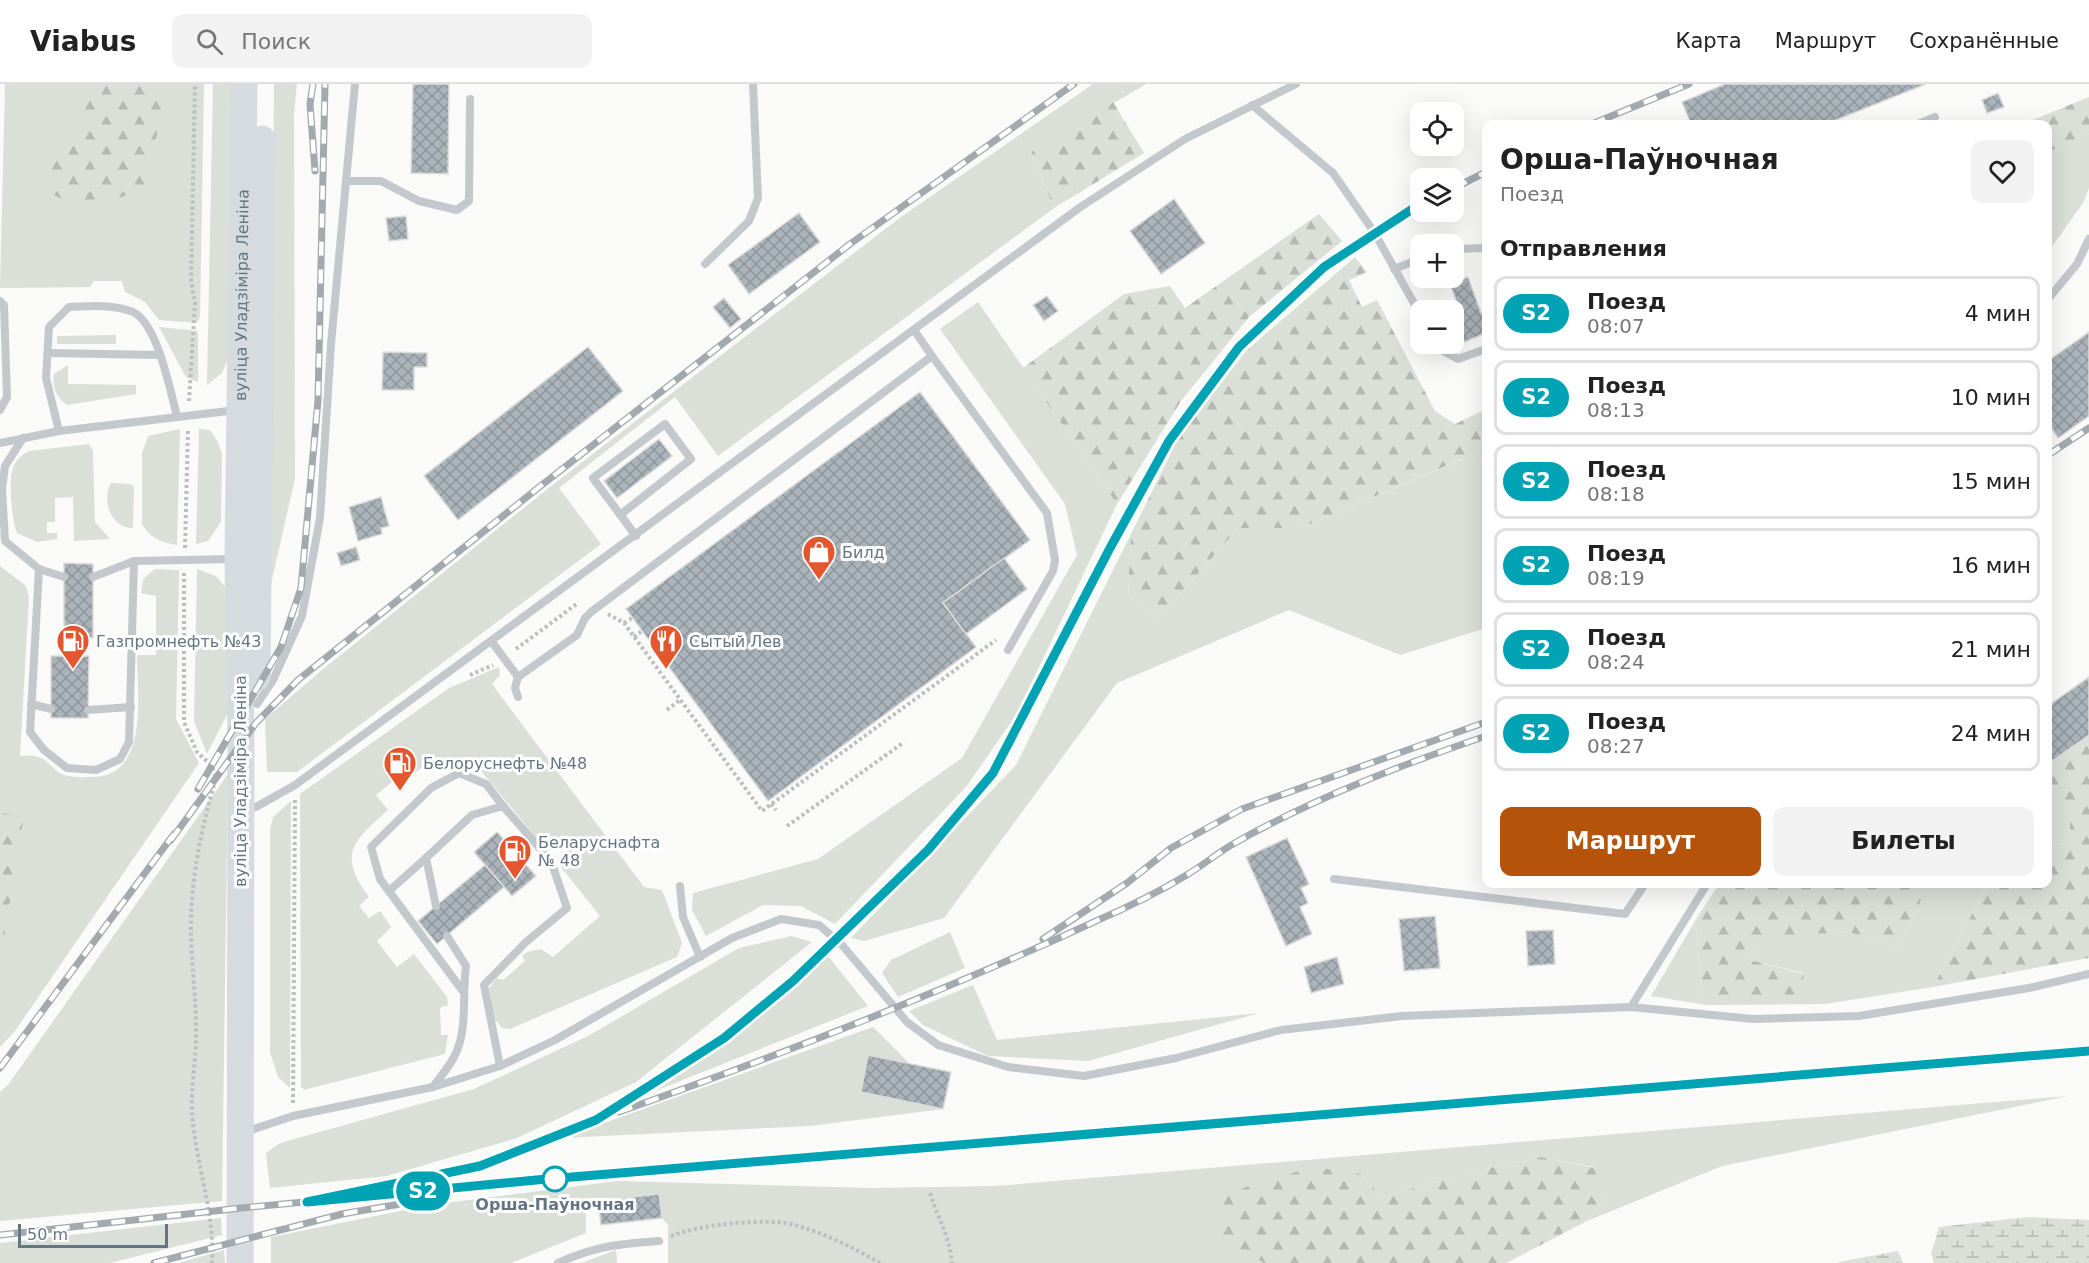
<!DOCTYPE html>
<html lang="ru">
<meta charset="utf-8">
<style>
body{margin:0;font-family:"DejaVu Sans",sans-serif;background:#f2f2f2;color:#222;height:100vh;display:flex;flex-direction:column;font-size:22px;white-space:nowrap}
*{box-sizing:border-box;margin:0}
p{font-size:20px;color:#767676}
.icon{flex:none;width:33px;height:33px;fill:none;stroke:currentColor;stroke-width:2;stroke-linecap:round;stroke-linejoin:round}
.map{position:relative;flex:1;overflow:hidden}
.drawer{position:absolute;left:1482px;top:36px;width:570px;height:768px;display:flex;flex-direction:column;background:#fff;border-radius:12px;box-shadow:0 6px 24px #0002}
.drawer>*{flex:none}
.badge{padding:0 12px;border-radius:20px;font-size:21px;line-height:39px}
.buttons{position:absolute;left:1410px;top:18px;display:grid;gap:12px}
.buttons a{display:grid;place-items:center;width:54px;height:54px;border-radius:12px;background:#fff;box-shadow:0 6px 24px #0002;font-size:30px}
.scale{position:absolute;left:18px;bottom:15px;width:150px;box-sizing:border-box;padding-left:6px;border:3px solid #657683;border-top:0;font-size:16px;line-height:21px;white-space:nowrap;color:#657683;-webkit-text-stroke:4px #fff;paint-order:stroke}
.map>.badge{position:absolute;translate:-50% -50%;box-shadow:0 0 0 3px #fff}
h2{padding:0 18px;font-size:22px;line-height:54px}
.round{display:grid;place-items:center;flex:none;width:63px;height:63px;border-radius:12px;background:#f2f2f2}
.summary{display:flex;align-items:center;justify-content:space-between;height:102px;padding:0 18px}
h1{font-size:28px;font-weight:600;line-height:45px}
.primary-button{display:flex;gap:12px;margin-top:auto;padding:12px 18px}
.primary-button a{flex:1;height:69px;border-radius:12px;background:#b45309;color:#fff;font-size:24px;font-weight:600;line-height:69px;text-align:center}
.primary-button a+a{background:#f2f2f2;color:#222}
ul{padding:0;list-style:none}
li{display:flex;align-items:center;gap:18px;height:75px;margin:0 12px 9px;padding:0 6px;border:3px solid #e0e0e0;border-radius:12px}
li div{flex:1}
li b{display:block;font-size:22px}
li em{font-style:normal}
li .badge{min-width:66px;font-weight:700;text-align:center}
header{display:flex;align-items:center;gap:36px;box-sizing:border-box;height:84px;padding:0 30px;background:#fff;border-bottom:2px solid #e0e0e0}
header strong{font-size:28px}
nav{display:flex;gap:33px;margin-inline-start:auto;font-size:21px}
.search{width:420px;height:54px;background:#f2f2f2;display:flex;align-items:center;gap:15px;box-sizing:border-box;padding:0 21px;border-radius:12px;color:#767676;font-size:22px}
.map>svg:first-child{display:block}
</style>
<header>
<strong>Viabus</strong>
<div class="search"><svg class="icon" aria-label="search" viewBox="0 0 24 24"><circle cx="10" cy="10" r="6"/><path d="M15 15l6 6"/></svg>Поиск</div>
<nav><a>Карта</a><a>Маршрут</a><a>Сохранённые</a></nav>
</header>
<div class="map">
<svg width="2089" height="1179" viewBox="0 0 2089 1179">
<defs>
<pattern id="forest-firs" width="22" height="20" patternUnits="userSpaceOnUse" patternTransform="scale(1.5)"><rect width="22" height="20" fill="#dadfd7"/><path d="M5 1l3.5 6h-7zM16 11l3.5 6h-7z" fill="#b4b9b4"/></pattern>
<pattern id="wetland-marsh" width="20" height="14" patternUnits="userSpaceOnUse" patternTransform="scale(1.5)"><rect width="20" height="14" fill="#dadfd7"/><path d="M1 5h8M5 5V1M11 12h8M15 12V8" fill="none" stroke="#b4b9b4"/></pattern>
<pattern id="building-cross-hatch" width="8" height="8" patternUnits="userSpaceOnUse" patternTransform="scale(1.5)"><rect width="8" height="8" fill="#aab3b9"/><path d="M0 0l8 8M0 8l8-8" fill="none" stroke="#8e969c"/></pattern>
</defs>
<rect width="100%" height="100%" fill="#fafaf8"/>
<g fill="#dadfd7">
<path d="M 5,0 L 204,0 L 200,233 L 197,239 L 159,236 L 145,218 L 125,208 L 122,197 L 94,197 L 90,203 L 0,204 Z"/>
<path d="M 213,0 L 239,0 L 228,275 L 222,289 L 207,301 Z"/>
<path d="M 274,0 L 297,0 L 294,29 L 295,394 L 269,509 Z"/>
<path d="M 1093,0 L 1146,0 L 1031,68 L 1054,124 L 718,372 L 675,313 L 559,404 L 601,460 L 297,688 L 267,688 L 265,635 L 322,586 L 555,399 L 901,133 Z"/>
<path d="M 2089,49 L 2089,104 L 2083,119 L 2048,168 L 2048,68 Z"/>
<path d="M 978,218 L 1117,420 L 1016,631 L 966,703 L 835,840 L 801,822 L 763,821 L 706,852 L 692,826 L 693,809 L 818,775 L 962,674 L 1077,471 L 1065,420 L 940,245 Z"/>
<path d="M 159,243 L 198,247 L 198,298 L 186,293 Z"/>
<path d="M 116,251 L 116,260 L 57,260 L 57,252 Z"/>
<path d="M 68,281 L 68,300 L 136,301 L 136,310 L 67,321 C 56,313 52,303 54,290 Z"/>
<path d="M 180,345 L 177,461 C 161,458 151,455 142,440 L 142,369 L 148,352 Z"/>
<path d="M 199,345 L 210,346 L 218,358 L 222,370 L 221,438 L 208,457 L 196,460 Z"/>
<path d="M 89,360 L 93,367 L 95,438 L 110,455 L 74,457 L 73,413 L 55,414 L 55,438 L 47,438 L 47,449 L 57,449 L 57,455 L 37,458 L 17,449 C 12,437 8,397 13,384 C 15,376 22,371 29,367 Z"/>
<path d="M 1463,375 L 1486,378 L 1486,544 L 1400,571 L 1289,526 L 1117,599 L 944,834 L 864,857 L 851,854 L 1016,681 L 1131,450 L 1128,511 L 1159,534 L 1238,444 L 1301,444 Z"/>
<path d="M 111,399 L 131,400 L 134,403 L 133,444 C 111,445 101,415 111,399 Z"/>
<path d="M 0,482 L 26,502 L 29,513 L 20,672 C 25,672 32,671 38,673 C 48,675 54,688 64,691 C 72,694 84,693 92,693 C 150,693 137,609 137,571 L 156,571 L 156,512 L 141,509 L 143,495 L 155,485 L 179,486 L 176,635 L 199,679 L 15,947 L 0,963 Z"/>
<path d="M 197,485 L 216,492 L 231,510 L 234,617 L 207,670 L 194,637 Z"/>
<path d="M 499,583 L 500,591 L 492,600 L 503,615 L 644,803 L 662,806 L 682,859 L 677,873 L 510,945 L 502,944 L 493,933 L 489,904 L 497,894 L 503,896 L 525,877 L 522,872 L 527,868 L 541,865 L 553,873 L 600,832 L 561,783 L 571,774 L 559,759 L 547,767 L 482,688 L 460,683 L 444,686 L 434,674 L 410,693 L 404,688 L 376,711 L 388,726 C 353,757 337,770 369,813 L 359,822 L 369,834 L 380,827 L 391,843 L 377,857 L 397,883 L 414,870 L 447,913 L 448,921 L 440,924 L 441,951 L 448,951 L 445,970 L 304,1006 L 301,1002 L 300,710 L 449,604 Z"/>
<path d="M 228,690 L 222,1117 L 0,1137 L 0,1008 L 8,1001 Z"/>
<path d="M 2048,714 L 2071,731 L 2068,763 L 2048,764 Z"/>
<path d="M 291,717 L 290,1004 L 278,993 L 270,968 L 270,745 L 273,733 Z"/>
<path d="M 1907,800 L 1988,800 L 1933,903 L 1825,920 L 1707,921 L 1651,912 L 1695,837 L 1703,912 L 1804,889 L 1750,876 L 1761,852 L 1849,848 L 1900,863 L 1921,816 Z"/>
<path d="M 950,848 L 965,884 L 898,913 L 882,889 L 891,876 Z"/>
<path d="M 791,852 L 812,858 L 636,998 L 517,1054 L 387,1092 L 270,1104 L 266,1069 L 280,1059 L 474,1005 L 588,952 L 739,864 Z"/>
<path d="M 828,872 L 868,922 L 655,1007 C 717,967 775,925 828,872 Z"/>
<path d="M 973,901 L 997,956 L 1259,929 L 1088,977 L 988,972 L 923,941 L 909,927 Z"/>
<path d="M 873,943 L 909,979 L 868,971 L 861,1008 L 943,1025 L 810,1042 L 562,1054 Z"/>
<path d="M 2068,1012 L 1722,1082 L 1587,1137 L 1604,1116 L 1594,1083 L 1541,1073 L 1479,1086 L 1382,1113 L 1361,1090 L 1262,1176 L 1264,1179 L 668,1179 L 668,1141 L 662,1134 L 659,1111 L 586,1117 L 586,1149 L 511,1179 L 271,1179 L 271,1153 L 430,1121 L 618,1097 L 872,1104 L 996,1102 Z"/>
<path d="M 221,1134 L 222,1151 L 110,1179 L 0,1179 L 0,1159 Z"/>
<path d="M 224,1166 L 225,1179 L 178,1179 Z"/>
<path d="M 616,1166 L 617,1179 L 581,1179 Z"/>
</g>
<g fill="url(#forest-firs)">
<path d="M 78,0 L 170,0 L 143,105 L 87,126 L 45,107 L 47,64 L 87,50 Z"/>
<path d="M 2089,13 L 2089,49 L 2048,68 L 2048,40 L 2023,40 Z"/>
<path d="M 1113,18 L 1144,69 L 1054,124 L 1031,68 Z"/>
<path d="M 1319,130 L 1342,157 L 1249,233 L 1181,317 L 1117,420 L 1023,284 L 1124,210 L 1170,202 L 1185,224 Z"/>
<path d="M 1355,173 L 1367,188 L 1349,196 L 1362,223 L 1377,216 L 1435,327 L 1455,340 L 1486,325 L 1486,378 L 1462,375 L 1301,444 L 1238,444 L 1159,534 L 1128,511 L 1131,450 L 1177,357 L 1246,267 Z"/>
<path d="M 2089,651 L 2089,874 L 1933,903 L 1988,800 L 2048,800 L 2048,764 L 2068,763 L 2071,732 L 2048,714 L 2048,680 Z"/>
<path d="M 0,729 L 24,732 L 0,877 Z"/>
<path d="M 1719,800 L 1907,800 L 1921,816 L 1900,863 L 1849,848 L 1761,853 L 1750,876 L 1804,890 L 1799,914 L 1703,912 L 1695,837 Z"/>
<path d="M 1541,1073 L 1595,1084 L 1604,1116 L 1587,1137 L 1506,1179 L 1264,1179 L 1225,1156 L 1216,1140 L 1219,1115 L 1251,1101 L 1314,1083 L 1361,1090 L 1382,1113 L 1479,1086 Z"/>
</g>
<g fill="url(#wetland-marsh)">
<path d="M 2028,1133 L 2089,1136 L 2089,1179 L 1934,1179 L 1931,1170 L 1939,1143 Z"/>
<path d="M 1898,1167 L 1903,1179 L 1837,1179 L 1844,1177 Z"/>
</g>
<g fill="url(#building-cross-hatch)" stroke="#dcdcda" stroke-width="1.5">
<path d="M 413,0 L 449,0 L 448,90 L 411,89 Z"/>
<path d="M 1725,0 L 1926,0 L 1826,40 L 1691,40 L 1682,18 Z"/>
<path d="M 1998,9 L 2004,23 L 1987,29 L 1982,16 Z"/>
<path d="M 1174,115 L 1205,159 L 1161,190 L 1130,147 Z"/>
<path d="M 799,129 L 820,158 L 749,210 L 728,181 Z"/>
<path d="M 406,132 L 408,155 L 389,157 L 386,134 Z"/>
<path d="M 1468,193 L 1481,229 L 1486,226 L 1486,249 L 1462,259 L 1454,238 L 1463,235 L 1450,200 Z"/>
<path d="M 1047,212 L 1058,227 L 1044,237 L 1033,221 Z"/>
<path d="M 724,214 L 741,235 L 730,244 L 713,223 Z"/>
<path d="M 2089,248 L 2089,332 L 2058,354 L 2048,339 L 2048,277 Z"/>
<path d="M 588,263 L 623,307 L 458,436 L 424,392 Z"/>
<path d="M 383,268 L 427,269 L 427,283 L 414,283 L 414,306 L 382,306 Z"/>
<path d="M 920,308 L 1030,456 L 943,519 L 976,563 L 768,717 L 626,525 Z"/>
<path d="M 659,355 L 672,372 L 617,414 L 604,397 Z"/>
<path d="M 381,413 L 389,442 L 381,444 L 382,450 L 358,457 L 349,423 Z"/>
<path d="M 356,463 L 360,476 L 341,482 L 337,469 Z"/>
<path d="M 1004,474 L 1027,505 L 966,550 L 943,519 Z"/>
<path d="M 64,479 L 93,480 L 93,554 L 84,554 L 84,572 L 71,572 L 71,554 L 64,554 Z"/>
<path d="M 51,572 L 89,572 L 88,634 L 51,634 Z"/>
<path d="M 2089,593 L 2089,651 L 2048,680 L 2048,622 Z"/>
<path d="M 497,748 L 536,792 L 512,812 L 474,768 Z"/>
<path d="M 1287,754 L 1309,800 L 1301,804 L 1308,819 L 1300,823 L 1312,850 L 1286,862 L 1246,773 Z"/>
<path d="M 485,781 L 504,803 L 437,860 L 418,837 Z"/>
<path d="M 1435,832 L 1440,884 L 1404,887 L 1399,835 Z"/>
<path d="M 1553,846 L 1555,880 L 1528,882 L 1526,847 Z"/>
<path d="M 1337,873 L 1344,900 L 1311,909 L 1304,883 Z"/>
<path d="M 868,971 L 951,988 L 943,1025 L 861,1008 Z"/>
<path d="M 659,1110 L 662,1134 L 601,1141 L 598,1117 Z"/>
</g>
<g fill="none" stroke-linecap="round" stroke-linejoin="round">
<g stroke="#bbbfc2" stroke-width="4" stroke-dasharray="3 3" stroke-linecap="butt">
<path d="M 189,317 L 195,219 L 191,196 L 195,0"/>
<path d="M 185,464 L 188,345"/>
<path d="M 184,489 L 184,638 L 197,668 L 211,681 L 216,693 C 203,740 192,787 191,836 C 190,872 196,908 196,945 C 197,976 189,1008 193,1040 C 198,1086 215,1132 212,1179"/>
<path d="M 608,530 L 624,539 L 762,727 L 996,556"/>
<path d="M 624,539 L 632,534"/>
<path d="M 634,553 L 642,547"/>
<path d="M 516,565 L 578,519"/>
<path d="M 470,591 L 493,581"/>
<path d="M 667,626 L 680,616"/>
<path d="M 771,720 L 776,726"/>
<path d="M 787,742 L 904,658"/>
<path d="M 293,1019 L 295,715"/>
<path d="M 930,1109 C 938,1135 949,1150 952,1179"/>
<path d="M 671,1152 C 698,1141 767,1133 795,1141 C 824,1149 854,1164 880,1179"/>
</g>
<g stroke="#c3c8cc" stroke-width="8">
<path d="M 1252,21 L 1333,89 L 1374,148 L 1420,230"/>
<path d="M 1918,40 L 1935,33"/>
<path d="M 348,97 L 381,97 L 419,117 L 457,126 L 469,117 L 470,15"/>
<path d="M 1454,165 L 1486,164"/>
<path d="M 705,180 L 749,137 L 758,114 L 753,0"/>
<path d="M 1394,185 L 1420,175"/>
<path d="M 2048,215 L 2077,180 L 2089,155"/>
<path d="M 0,217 L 4,221 L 7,313 L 0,326"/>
<path d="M 914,246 L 932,272"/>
<path d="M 1438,260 L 1443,267 L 1458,275 L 1486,265"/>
<path d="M 48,269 L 159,271"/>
<path d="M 59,347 L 46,294 L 49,243 L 69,223 C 89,222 114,220 133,228 C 158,240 170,307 177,332"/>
<path d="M 23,354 L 5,382 L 2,405 L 5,457 L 39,485 L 64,493"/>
<path d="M 0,359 L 59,347 L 237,326"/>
<path d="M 620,431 L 691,375 L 665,340 L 593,394 L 636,452"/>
<path d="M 39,485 L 30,648 L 44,666 L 67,684 L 96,686 L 120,675 L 129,658 L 134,477"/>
<path d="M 93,493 L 134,477 L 234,475"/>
<path d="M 492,558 L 518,593 L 515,604 L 518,613"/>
<path d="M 518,593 L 577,551 L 585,534 L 591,528 L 932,272 L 1047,429 L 1055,476 L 1053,487 L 1008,566"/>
<path d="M 31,620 L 51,625"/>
<path d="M 257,620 L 273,596 L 302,532 L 320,434 L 331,260 L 355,0"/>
<path d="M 88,626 L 131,623"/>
<path d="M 244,724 L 256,723 L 295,701 L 1079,124 L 1185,55 L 1296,0"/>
<path d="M 1334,795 L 1625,830 L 1645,800"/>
<path d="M 680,802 L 683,833 L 700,873"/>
<path d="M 389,807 L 426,774"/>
<path d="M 436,822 L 426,774 L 472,731 L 503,722 L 551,777 L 567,824 L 526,858 L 484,901 L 500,982"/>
<path d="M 462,906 L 380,795 L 371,763 L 431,704 L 459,689 L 486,700 L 503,722"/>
<path d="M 1631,923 L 1707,800"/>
<path d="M 433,1003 C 440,993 450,982 455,971 C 468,946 462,910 466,882 L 447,852"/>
<path d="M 245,1048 L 293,1032 L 433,1003 L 500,982 L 555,956 L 732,854 L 781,835 L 819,841 L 842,861 L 907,938 L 938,961 L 1008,983 L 1084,992 L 1176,974 L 1281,946 L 1402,932 L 1631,923 L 1753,935 L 1859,932 L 2029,904 L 2089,890"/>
<path d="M 558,1179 C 596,1162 617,1160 659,1157"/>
</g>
<g stroke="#d6dbdf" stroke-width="27">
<path d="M 257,593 L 262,55"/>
<path id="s1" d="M 240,1179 L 241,659 L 238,475 L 244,0"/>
</g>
<g stroke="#a2aab0" stroke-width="7">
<g id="rail">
<path d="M 313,0 L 310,20 L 315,87"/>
<path d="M 1592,40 L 1689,0"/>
<path d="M 1454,104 L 1486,88"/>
<path d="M 2048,371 L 2089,344"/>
<path d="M 198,705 L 281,563 L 301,504 L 318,316 L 325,0"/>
<path d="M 171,756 L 256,639 L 298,596 L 538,404 L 850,160 L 1074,0"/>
<path d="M 1043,855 L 1127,799 L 1171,764 L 1242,725 L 1486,638"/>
<path d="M 0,984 L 174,750"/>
<path d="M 619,1028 C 780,971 941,909 1096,837 C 1126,824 1157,809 1185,792 C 1202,782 1216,770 1233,760 C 1312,715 1401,681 1486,652"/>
<path d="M 372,1105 L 480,1082 L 596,1036 L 724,954 L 793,897 L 928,766 L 993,689 L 1110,464 L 1169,357 L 1239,263 L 1325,183 L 1420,120"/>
<path d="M 0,1151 L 241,1124 L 536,1096 L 2089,967"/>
<path d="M 154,1179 L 342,1130 L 441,1113"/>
</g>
</g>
<use href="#rail" stroke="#fff" stroke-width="4.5" stroke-dasharray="14" stroke-linecap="butt"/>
</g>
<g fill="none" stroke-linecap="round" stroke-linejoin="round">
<g stroke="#fff" stroke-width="14">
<path id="line" d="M 1420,120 L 1324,183 L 1239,263 L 1169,357 L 1110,464 L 993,689 L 928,766 L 793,897 L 724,954 L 596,1036 L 480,1082 L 307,1118 L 536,1096 L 2089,967"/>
</g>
<use href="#line" stroke="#00a3b4" stroke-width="9"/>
</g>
<defs>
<g id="shop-pin" transform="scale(1.725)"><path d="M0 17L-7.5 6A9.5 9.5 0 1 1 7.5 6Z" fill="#e4572e" stroke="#fff"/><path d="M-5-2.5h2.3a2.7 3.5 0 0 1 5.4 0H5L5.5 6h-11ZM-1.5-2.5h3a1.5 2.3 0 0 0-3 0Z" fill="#fff"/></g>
<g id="fuel-pin" transform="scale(1.725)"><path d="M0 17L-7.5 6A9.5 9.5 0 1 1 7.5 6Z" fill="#e4572e" stroke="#fff"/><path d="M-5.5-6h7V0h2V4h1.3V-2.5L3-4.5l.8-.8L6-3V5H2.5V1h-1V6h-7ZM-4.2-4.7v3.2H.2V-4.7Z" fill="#fff"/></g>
<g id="restaurant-pin" transform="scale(1.725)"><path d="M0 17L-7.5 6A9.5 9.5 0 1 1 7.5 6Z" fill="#e4572e" stroke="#fff"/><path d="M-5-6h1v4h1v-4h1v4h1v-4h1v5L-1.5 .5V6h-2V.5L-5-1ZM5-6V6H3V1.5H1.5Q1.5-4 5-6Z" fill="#fff"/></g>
</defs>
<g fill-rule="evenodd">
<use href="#shop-pin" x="819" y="468"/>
<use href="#fuel-pin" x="73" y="557"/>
<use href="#restaurant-pin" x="666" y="557"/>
<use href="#fuel-pin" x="400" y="679"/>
<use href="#fuel-pin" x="515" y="767"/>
</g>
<circle fill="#fff" stroke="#00a3b4" stroke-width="3" cx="555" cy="1095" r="12"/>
<g text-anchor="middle" stroke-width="6" stroke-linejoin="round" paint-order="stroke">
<g font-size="16" fill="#657683" stroke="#fff">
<text dy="6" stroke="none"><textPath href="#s1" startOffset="968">вуліца Уладзіміра Леніна</textPath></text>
<text transform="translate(240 697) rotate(-90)" y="6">вуліца Уладзіміра Леніна</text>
</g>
<g font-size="16" fill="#657683" stroke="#fff" text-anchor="start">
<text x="842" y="474">Билд</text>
<text x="96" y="563">Газпромнефть №43</text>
<text x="689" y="563">Сытый Лев</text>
<text x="423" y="685">Белоруснефть №48</text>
<text x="538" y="764">Беларуснафта<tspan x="538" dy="18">№ 48</tspan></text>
</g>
<g font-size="16" font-weight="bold" fill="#657683" stroke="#fff">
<text x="555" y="1126">Орша-Паўночная</text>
</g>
</g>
</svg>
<div class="buttons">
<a><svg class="icon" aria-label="locate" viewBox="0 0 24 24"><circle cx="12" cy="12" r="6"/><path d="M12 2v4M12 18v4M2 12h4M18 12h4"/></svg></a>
<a><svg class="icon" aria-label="layers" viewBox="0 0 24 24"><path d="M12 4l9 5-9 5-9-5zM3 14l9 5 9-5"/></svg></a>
<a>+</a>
<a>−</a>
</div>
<div class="scale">50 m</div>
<b class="badge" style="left:423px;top:1107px;background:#00a3b4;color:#fff">S2</b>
<section class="drawer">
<div class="summary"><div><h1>Орша-Паўночная</h1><p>Поезд</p></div><a class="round"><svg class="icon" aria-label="heart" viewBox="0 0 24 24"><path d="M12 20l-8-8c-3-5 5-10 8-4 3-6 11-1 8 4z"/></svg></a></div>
<h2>Отправления</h2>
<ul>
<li><span class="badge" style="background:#00a3b4;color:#fff">S2</span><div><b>Поезд</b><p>08:07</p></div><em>4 мин</em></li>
<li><span class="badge" style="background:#00a3b4;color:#fff">S2</span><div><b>Поезд</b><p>08:13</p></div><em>10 мин</em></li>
<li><span class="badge" style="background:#00a3b4;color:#fff">S2</span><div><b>Поезд</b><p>08:18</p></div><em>15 мин</em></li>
<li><span class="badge" style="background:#00a3b4;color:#fff">S2</span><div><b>Поезд</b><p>08:19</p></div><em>16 мин</em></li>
<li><span class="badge" style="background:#00a3b4;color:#fff">S2</span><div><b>Поезд</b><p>08:24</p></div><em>21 мин</em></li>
<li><span class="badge" style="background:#00a3b4;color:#fff">S2</span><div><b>Поезд</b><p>08:27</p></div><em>24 мин</em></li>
</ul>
<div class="primary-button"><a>Маршрут</a><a>Билеты</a></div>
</section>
</div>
